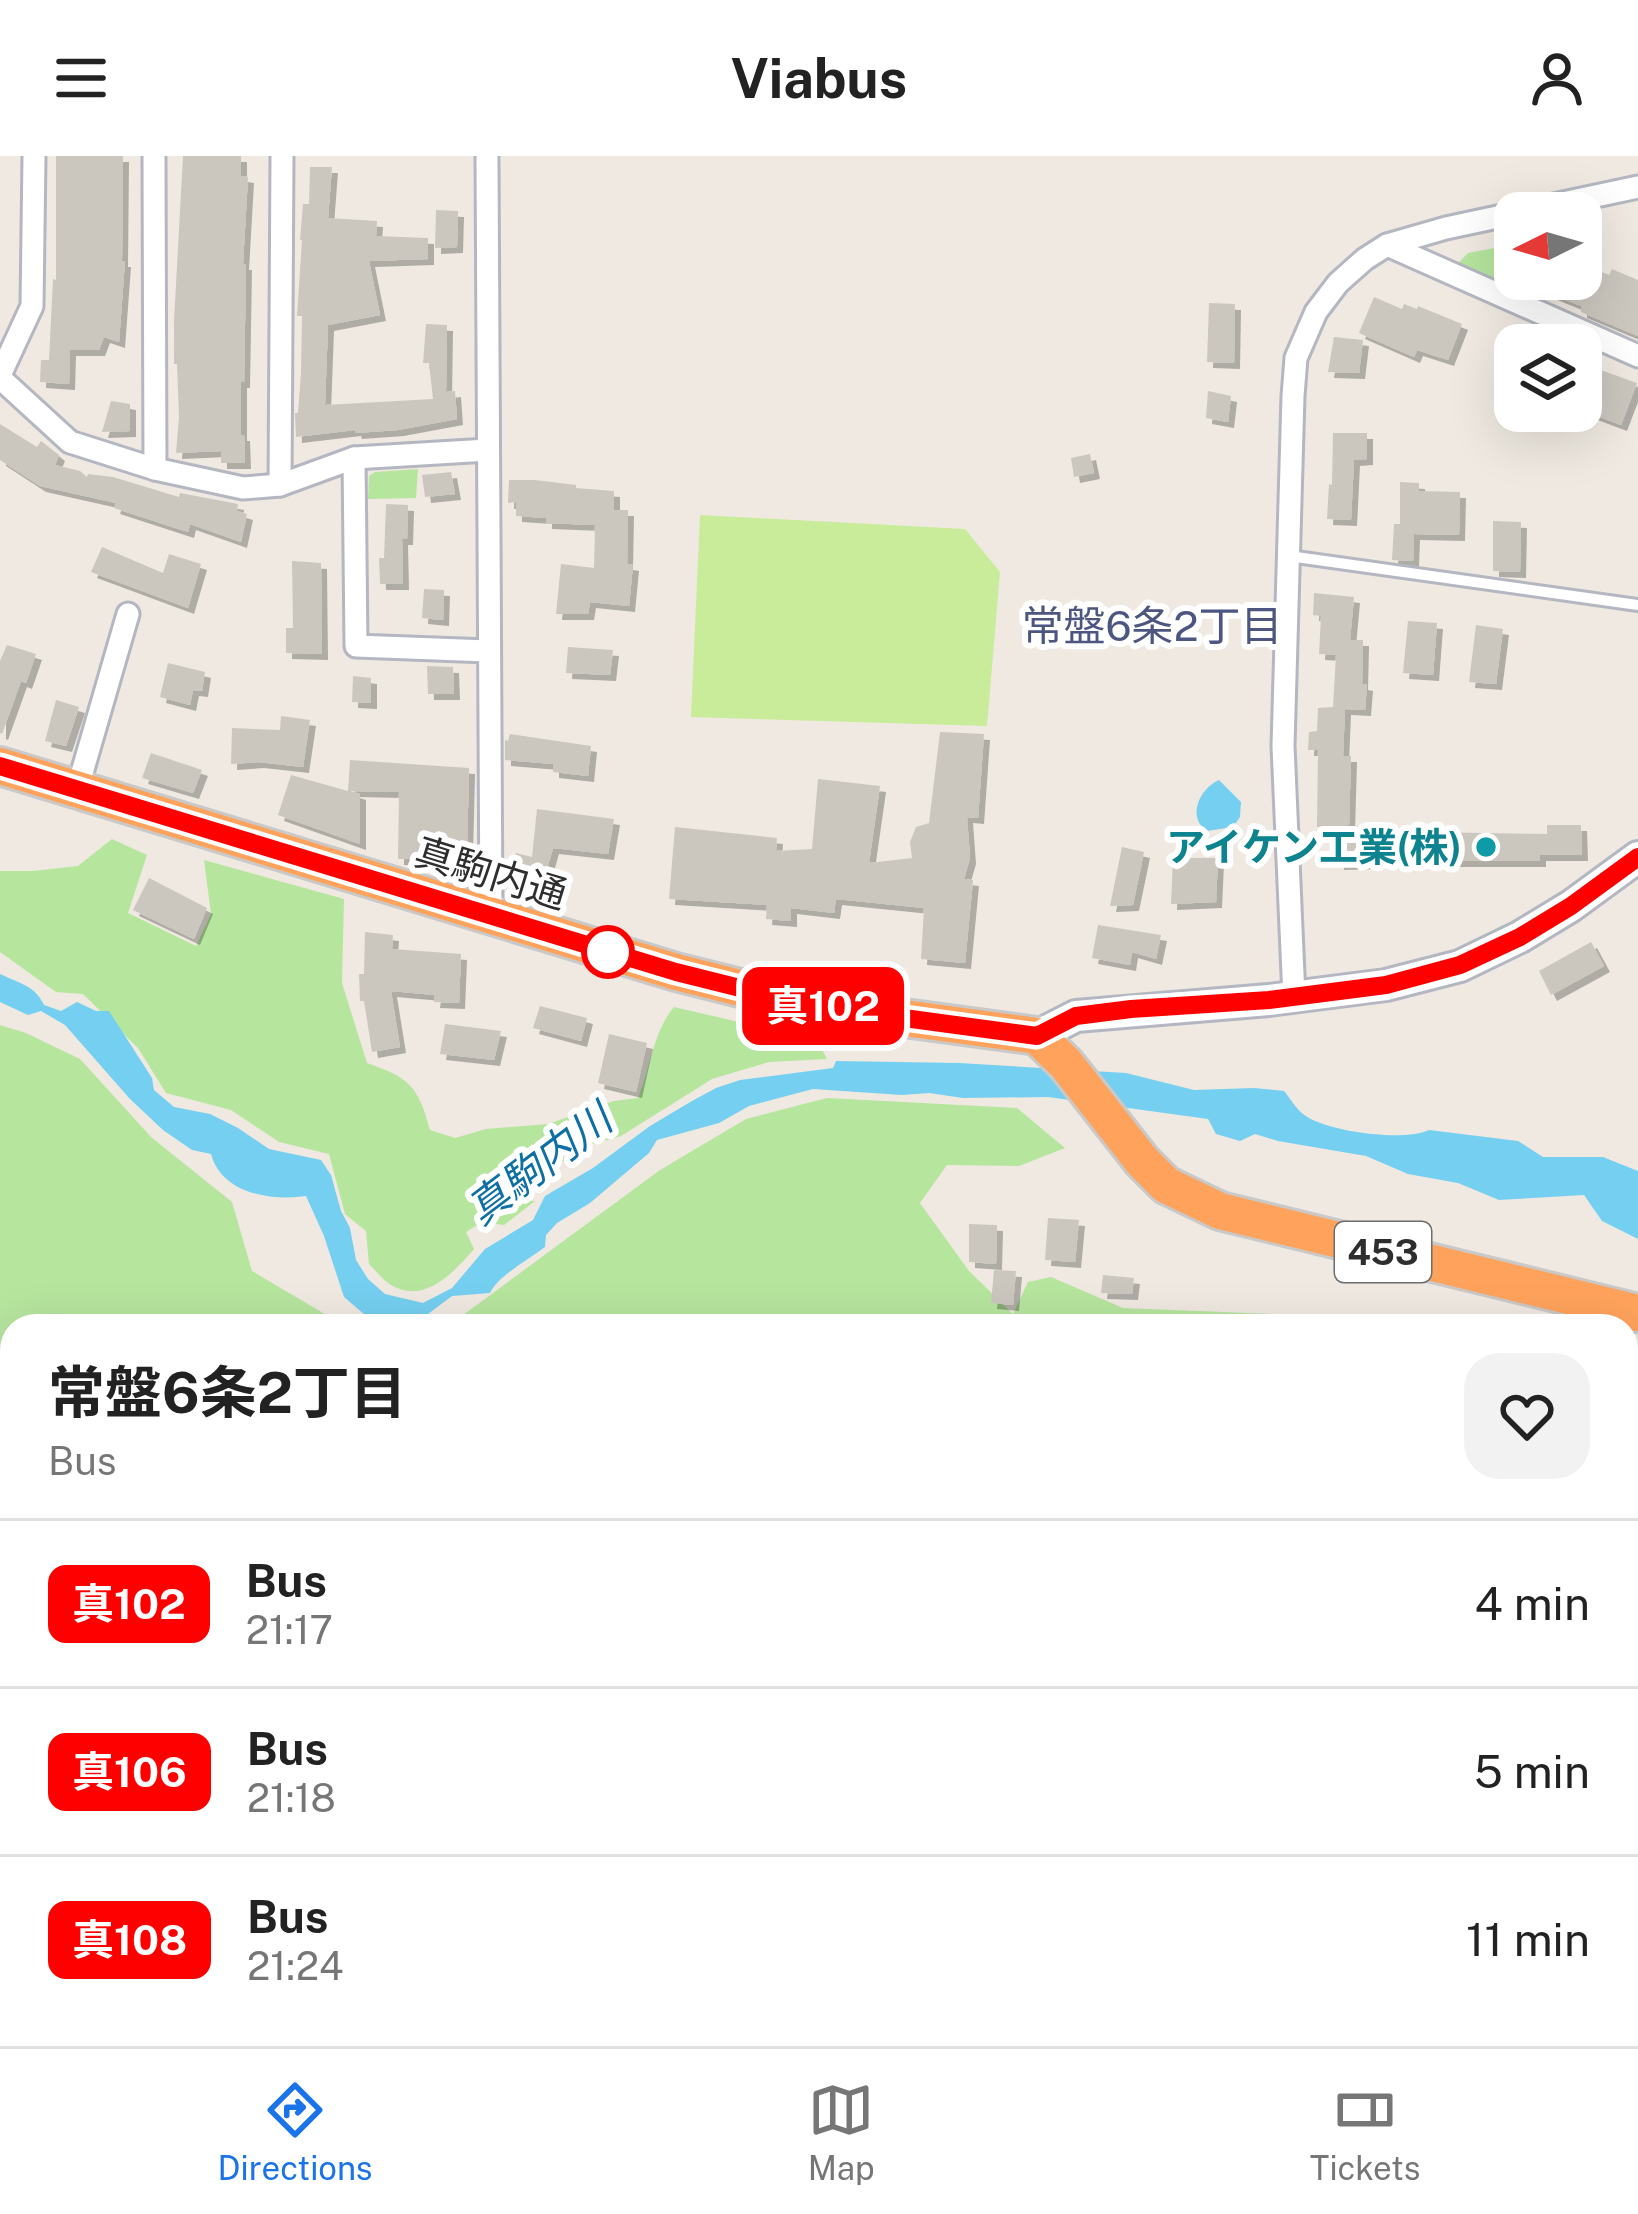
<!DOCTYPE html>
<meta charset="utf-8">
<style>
body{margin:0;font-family:"Public Sans","Noto Sans JP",sans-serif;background:#f2f2f2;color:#222;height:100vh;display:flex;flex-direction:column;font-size:45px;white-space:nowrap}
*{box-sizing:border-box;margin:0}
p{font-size:39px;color:#767676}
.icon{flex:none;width:66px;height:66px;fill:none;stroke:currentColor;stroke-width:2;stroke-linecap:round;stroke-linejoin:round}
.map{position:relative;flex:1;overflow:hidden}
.drawer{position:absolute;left:0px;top:1158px;width:1638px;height:732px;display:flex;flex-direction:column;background:#fff;border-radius:36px 36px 0 0;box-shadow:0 12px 48px #0002}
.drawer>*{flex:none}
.badge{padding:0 24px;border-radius:18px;font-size:42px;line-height:78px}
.needle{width:78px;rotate:265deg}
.controls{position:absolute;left:1494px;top:36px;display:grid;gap:24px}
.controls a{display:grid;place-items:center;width:108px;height:108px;border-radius:24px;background:#fff;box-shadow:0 12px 48px #0002;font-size:60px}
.map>.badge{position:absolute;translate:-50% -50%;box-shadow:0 0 0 6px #fff}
.round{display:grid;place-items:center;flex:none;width:126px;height:126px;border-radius:36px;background:#f2f2f2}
.head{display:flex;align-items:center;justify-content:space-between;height:204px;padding:0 48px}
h1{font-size:57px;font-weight:700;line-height:90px}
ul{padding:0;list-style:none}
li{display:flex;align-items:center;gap:36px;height:168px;padding:0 48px;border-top:3px solid #e0e0e0}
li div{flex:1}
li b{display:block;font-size:45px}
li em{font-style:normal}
li .badge{min-width:132px;font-weight:700;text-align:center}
header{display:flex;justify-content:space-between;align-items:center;height:156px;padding:0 48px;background:#fff;font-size:54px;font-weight:700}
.tab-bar{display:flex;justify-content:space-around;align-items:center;height:168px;border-top:3px solid #e0e0e0;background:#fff;font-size:33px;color:#767676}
.tab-bar a{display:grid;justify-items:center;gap:6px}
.tab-bar .on{color:#1a73e8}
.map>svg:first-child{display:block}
</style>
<header><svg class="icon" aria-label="menu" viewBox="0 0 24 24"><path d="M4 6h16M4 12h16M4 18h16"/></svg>Viabus<svg class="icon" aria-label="person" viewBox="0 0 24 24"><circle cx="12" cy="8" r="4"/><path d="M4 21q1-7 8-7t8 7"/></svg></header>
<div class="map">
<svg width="1638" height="1890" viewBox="0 0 1638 1890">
<defs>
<filter id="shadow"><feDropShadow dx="6" dy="6" stdDeviation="0" flood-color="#0004"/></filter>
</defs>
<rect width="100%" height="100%" fill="#efe9e1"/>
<g fill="#b6e59e">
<path d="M 1515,88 L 1515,123 L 1538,123 L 1527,149 L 1456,109 L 1468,97 Z"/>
<path d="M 418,313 L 416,342 L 368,343 L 369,320 L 375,316 Z"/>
<path d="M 112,683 L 147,699 L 128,757 L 196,790 L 211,758 L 204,704 L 344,743 L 342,827 L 367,907 C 410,922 418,930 430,974 L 455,982 L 486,973 L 548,968 L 614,945 L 638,942 C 650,913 653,876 674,851 L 743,867 L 811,873 L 827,903 L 769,906 L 712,923 L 621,980 L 580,992 L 563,1006 L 521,1006 L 507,1019 L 493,1043 L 535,1045 L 504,1069 L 482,1066 L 466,1076 L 474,1093 C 454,1116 425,1149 391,1129 C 383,1124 375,1114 369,1108 L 366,1075 L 345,1058 L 329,998 L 279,986 L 231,954 L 166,937 L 138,892 L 83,838 L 56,836 L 0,796 L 0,715 L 33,715 L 78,710 Z"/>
<path d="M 0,869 L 26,877 L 80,903 L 151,981 L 232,1046 L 252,1115 L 340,1167 L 430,1170 L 12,1170 L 12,1878 L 1380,1878 L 1384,1890 L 0,1890 Z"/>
<path d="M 827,942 L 1017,952 L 1065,992 L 1019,1010 L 947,1009 L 920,1047 L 969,1115 L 1013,1158 L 1028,1126 L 1051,1121 L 1123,1152 L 1444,1165 L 1482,1170 L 448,1170 L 660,1014 L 746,963 Z"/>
<path d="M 1626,1260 L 1638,1268 L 1638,1449 L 1626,1449 Z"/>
<path d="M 1626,1483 L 1638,1485 L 1638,1628 L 1626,1628 Z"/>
</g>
<path fill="#c9ec9a" d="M 700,359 L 965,373 L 1000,416 L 987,570 L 691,561 Z"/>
<g fill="#75cff0">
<path d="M 1219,624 L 1241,646 L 1240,661 L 1233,671 L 1207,675 C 1186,661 1200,632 1219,624 Z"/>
<path d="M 0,818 C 18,827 35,829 44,849 L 61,855 L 77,846 L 96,855 L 109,855 L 152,922 L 154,934 L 174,951 L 210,958 L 238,972 L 269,993 L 321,1004 L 331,1019 L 341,1055 L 350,1072 L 356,1104 L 368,1123 L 385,1138 L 423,1147 L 452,1132 L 485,1093 L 533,1064 L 545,1040 L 593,1012 L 650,970 L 692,945 L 716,932 L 740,924 L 833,912 L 836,905 L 959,907 L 1126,917 L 1194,934 L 1254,932 L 1284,935 C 1290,942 1296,953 1303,958 C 1325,976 1405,986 1429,974 L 1518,985 L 1543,1001 L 1603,1001 L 1638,1015 L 1638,1083 L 1602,1065 L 1584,1039 L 1499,1044 L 1458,1027 L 1408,1018 L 1366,1000 L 1278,985 L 1255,978 L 1240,985 L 1216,978 L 1208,963 L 1048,941 L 963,942 L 929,937 L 902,939 L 813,933 L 749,950 L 719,967 L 657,984 L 649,997 L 590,1047 L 557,1067 L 546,1079 L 545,1091 C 528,1104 498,1120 490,1137 L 452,1140 L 424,1161 L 395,1166 L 365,1159 L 344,1141 L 324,1080 L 306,1040 C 271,1045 222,1038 211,998 L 192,994 L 163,974 L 130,943 L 65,869 L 41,855 L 28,859 L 0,846 Z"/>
</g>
<g fill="#cbc7bf" filter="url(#shadow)">
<path d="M 56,0 L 123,0 L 122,105 L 125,105 L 119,186 L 104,181 L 99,194 L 70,194 L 69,228 L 40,226 L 41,204 L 49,204 L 53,123 L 56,124 Z"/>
<path d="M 183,0 L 241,0 L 241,20 L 248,21 L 243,108 L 246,108 L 244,226 L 241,226 L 241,279 L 244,279 L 245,307 L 221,307 L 221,295 L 176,297 L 179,261 L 177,208 L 174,208 L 174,165 Z"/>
<path d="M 310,11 L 332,11 L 328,62 L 377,65 L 376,80 L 428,82 L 428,103 L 369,105 L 380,159 L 328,169 L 325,249 L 433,243 L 429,207 L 423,207 L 426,168 L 447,169 L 446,236 L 455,235 L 457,263 L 398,274 L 356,277 L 355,274 L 296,281 L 295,257 L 298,257 L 301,217 L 302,160 L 297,160 L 302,84 L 300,84 L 303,48 L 309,48 Z"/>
<path d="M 436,54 L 458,55 L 457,91 L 435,92 Z"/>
<path d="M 1581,107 L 1609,119 L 1612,113 L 1638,124 L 1638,180 L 1581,156 L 1581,150 L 1549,137 L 1555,123 L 1581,123 Z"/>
<path d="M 1374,141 L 1402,153 L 1404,148 L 1417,153 L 1418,150 L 1462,168 L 1448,204 L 1417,194 L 1414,201 L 1359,177 Z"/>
<path d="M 1209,147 L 1235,148 L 1234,207 L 1207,206 Z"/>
<path d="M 1334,181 L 1363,184 L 1359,217 L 1328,216 Z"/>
<path d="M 1581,207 L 1637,227 L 1621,269 L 1581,254 Z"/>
<path d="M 1208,235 L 1231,240 L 1228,266 L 1206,262 Z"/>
<path d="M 111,245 L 130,248 L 130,275 L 102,276 Z"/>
<path d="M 0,268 L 37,291 L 41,285 L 59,299 L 55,309 L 80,315 L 87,321 L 88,318 L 113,321 L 179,341 L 180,337 L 238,348 L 237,355 L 247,358 L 241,386 L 190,368 L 188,376 L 114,352 L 116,347 L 40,330 L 0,304 Z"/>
<path d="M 1333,277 L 1367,277 L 1367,303 L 1354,304 L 1351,364 L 1327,363 L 1329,328 L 1332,329 Z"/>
<path d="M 1090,298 L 1094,317 L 1074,321 L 1071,302 Z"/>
<path d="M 451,316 L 455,338 L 425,341 L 422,319 Z"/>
<path d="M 509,324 L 535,324 L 576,329 L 576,332 L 614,335 L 614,354 L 628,354 L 627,408 L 633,409 L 629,450 L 590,446 L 588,458 L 556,458 L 561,408 L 594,412 L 595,369 L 546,367 L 546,362 L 516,360 L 516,346 L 508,347 Z"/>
<path d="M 1400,326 L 1419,327 L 1419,335 L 1460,336 L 1459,379 L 1414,378 L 1413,405 L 1392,404 L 1394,368 L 1400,368 Z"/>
<path d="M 386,348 L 408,349 L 407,383 L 402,383 L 403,428 L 380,428 L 379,402 L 384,402 Z"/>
<path d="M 1493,365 L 1521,366 L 1520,416 L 1493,415 Z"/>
<path d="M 102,391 L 163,417 L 169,398 L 201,408 L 188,452 L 91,416 Z"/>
<path d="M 292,405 L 321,407 L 322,498 L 286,497 L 286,472 L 293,472 Z"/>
<path d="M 424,433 L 444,434 L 443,464 L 422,462 Z"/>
<path d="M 1314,437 L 1354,441 L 1350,484 L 1363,484 L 1362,528 L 1367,529 L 1365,554 L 1345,553 L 1343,600 L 1351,600 L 1349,669 L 1317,671 L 1318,594 L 1308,594 L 1309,576 L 1317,575 L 1318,552 L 1333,551 L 1336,499 L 1319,498 L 1321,460 L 1313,459 Z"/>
<path d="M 1408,465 L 1437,467 L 1433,519 L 1403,517 Z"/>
<path d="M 1476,469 L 1503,473 L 1496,528 L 1469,526 Z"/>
<path d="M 7,489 L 36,498 L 26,527 L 21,525 L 2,578 L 0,577 L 0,505 Z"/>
<path d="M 568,491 L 613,494 L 610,519 L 566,517 Z"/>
<path d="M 168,507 L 205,516 L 202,535 L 193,534 L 190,549 L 160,541 Z"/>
<path d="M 427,510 L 453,511 L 454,538 L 428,538 Z"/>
<path d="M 353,520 L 371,522 L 371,547 L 352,546 Z"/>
<path d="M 56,544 L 79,551 L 66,590 L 45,585 Z"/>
<path d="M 281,560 L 310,564 L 303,611 L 258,606 L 231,608 L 232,572 L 280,574 Z"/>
<path d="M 940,576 L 984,578 L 978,662 L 967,661 L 970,702 L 964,723 L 973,724 L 965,807 L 921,803 L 924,752 L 836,743 L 834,757 L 791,752 L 791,765 L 766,763 L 767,749 L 669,743 L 675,671 L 777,682 L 776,695 L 812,693 L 818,623 L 880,630 L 869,707 L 912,702 L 910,686 L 916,671 L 929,667 Z"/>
<path d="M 510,578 L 591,590 L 588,620 L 553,616 L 553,608 L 505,604 L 505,584 L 508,585 Z"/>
<path d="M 151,597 L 202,614 L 193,637 L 142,622 Z"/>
<path d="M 350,604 L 469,612 L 467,693 L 433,694 L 433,703 L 398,703 L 399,636 L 350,635 L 360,638 L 360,688 L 278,659 L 291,619 L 348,635 Z"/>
<path d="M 537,653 L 614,663 L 608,698 L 553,692 L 537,748 L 528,746 L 529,734 L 510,728 L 513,716 L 509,716 L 516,697 L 532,701 Z"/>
<path d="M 1547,669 L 1581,669 L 1582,699 L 1540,699 L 1540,705 L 1432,705 L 1432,676 L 1547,678 Z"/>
<path d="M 1338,670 L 1372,670 L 1372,707 L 1338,708 Z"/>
<path d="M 1122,691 L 1144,696 L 1133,749 L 1110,750 Z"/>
<path d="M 1173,702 L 1218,702 L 1216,746 L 1171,748 Z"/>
<path d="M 149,722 L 207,752 L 194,783 L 133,754 Z"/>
<path d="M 1098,769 L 1161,779 L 1156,803 L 1132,796 L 1130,809 L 1092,802 Z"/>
<path d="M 365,776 L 393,779 L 392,793 L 461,798 L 459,847 L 434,846 L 435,839 L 391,835 L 400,891 L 372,896 L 364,845 L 360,845 L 359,818 L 364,818 Z"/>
<path d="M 1591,786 L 1604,810 L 1551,839 L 1539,815 Z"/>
<path d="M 540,850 L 587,862 L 581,885 L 533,872 Z"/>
<path d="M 445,868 L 501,875 L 494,904 L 440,898 Z"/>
<path d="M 609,878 L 647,887 L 636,936 L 598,927 Z"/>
<path d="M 1048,1062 L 1079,1064 L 1075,1106 L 1045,1104 Z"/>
<path d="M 969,1068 L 997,1069 L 996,1108 L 969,1106 Z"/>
<path d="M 994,1114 L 1016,1115 L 1013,1149 L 991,1147 Z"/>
<path d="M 1103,1119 L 1134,1122 L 1132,1138 L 1101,1137 Z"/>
</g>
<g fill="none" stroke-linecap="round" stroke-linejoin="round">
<g stroke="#b4b7c1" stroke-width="16">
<g id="lane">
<path d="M 1289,400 L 1638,449"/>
<path d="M 0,1271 L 12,1274"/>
<path d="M 1626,1458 L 1638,1459"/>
<path d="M 0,1471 L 12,1455"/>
<path d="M 0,1637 L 12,1625"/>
<path d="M 0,1868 L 10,1890"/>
</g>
</g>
<g stroke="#b4b7c1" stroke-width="27">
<g id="street">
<path d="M 154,0 L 155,313"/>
<path d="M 487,2 L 491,761"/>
<path d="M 1387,89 L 1638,200"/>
<path d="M 0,219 L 32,150 L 34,0"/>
<path d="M 0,222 L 70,286 L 155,313 L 243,332 L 280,329 L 354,302 L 488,294"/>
<path d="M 354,302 L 356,490 L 488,495"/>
<path d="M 280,329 L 282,0"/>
<path d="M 77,634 L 128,458"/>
<path d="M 1294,841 L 1283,590 L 1293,240 L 1296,202 L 1316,156 L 1338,127 L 1365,103 L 1387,89 L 1446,72 L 1638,31"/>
<path d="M 1626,1822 L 1638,1806"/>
<path d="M 1609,1878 L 1609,1890"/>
</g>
</g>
<g stroke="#b4b7c1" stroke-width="36">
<path id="secondary" d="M 1037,880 L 1076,860 L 1269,844 L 1386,829 L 1460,810 L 1520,781 L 1571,750 L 1638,701"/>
</g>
<g stroke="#c9c9c9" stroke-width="42">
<path id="highway" d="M 0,610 L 676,816 L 784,843 L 845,854 L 1037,880 L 1066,908 L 1142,1005 L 1166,1029 L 1220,1055 L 1638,1157"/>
</g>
<use href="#lane" stroke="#fff" stroke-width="10"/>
<use href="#street" stroke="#fff" stroke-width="21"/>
<use href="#secondary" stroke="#fff" stroke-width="30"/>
<use href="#highway" stroke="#ffa35c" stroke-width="36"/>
</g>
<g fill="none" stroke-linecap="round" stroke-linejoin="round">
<g stroke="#fff" stroke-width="27">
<path id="line" d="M 0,610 L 676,816 L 784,843 L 845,854 L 1037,880 L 1076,860 L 1131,853 L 1269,844 L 1386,829 L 1460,809 L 1520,781 L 1571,750 L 1638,701"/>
</g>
<use href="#line" stroke="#f00" stroke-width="18"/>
</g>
<circle fill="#0f9aa8" stroke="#fff" stroke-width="4.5" cx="1486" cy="691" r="12"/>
<circle fill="#fff" stroke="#f00" stroke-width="6" cx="608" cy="796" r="24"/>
<g text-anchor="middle" stroke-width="12" stroke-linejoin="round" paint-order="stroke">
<rect fill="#fff" stroke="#6d6d6d" stroke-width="3" x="1335" y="1066" width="96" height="60" rx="9"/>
<g font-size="36" font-weight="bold" fill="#2e2e2e">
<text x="1383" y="1109">453</text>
</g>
<g font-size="39" font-weight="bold" fill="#0d838f" stroke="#fff" text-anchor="end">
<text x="1462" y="705">アイケン工業(株)</text>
</g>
<g font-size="39" fill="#2e2e2e" stroke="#fff">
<text transform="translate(491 717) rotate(17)" y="14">真駒内通</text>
</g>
<g font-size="42" fill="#4d5680" stroke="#fff">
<text x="1152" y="485">常盤6条2丁目</text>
</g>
<g font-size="42" font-style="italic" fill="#0d6fa3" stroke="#fff">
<text transform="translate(539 1008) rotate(-37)" y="15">真駒内川</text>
</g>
</g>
</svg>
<div class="controls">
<a><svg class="needle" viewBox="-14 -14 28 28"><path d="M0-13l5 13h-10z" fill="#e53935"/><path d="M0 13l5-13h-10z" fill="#767676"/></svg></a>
<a><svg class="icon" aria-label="layers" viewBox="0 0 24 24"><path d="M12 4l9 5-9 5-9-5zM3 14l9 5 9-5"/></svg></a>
</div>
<b class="badge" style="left:823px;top:850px;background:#f00;color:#fff">真102</b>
<section class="drawer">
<div class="head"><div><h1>常盤6条2丁目</h1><p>Bus</p></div><a class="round"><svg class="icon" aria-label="heart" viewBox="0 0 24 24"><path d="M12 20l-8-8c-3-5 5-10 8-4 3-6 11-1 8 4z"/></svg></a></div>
<ul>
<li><span class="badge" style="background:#f00;color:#fff">真102</span><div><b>Bus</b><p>21:17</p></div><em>4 min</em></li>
<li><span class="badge" style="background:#f00;color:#fff">真106</span><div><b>Bus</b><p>21:18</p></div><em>5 min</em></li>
<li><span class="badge" style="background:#f00;color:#fff">真108</span><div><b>Bus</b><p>21:24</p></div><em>11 min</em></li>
</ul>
</section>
</div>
<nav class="tab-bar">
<a class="on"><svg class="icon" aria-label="directions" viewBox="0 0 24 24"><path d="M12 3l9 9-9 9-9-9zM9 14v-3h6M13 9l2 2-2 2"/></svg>Directions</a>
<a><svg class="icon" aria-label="map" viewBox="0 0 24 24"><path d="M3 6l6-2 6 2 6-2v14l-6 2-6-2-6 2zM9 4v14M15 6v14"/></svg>Map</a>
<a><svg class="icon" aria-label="tickets" viewBox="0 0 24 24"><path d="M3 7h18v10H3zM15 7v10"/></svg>Tickets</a>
</nav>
